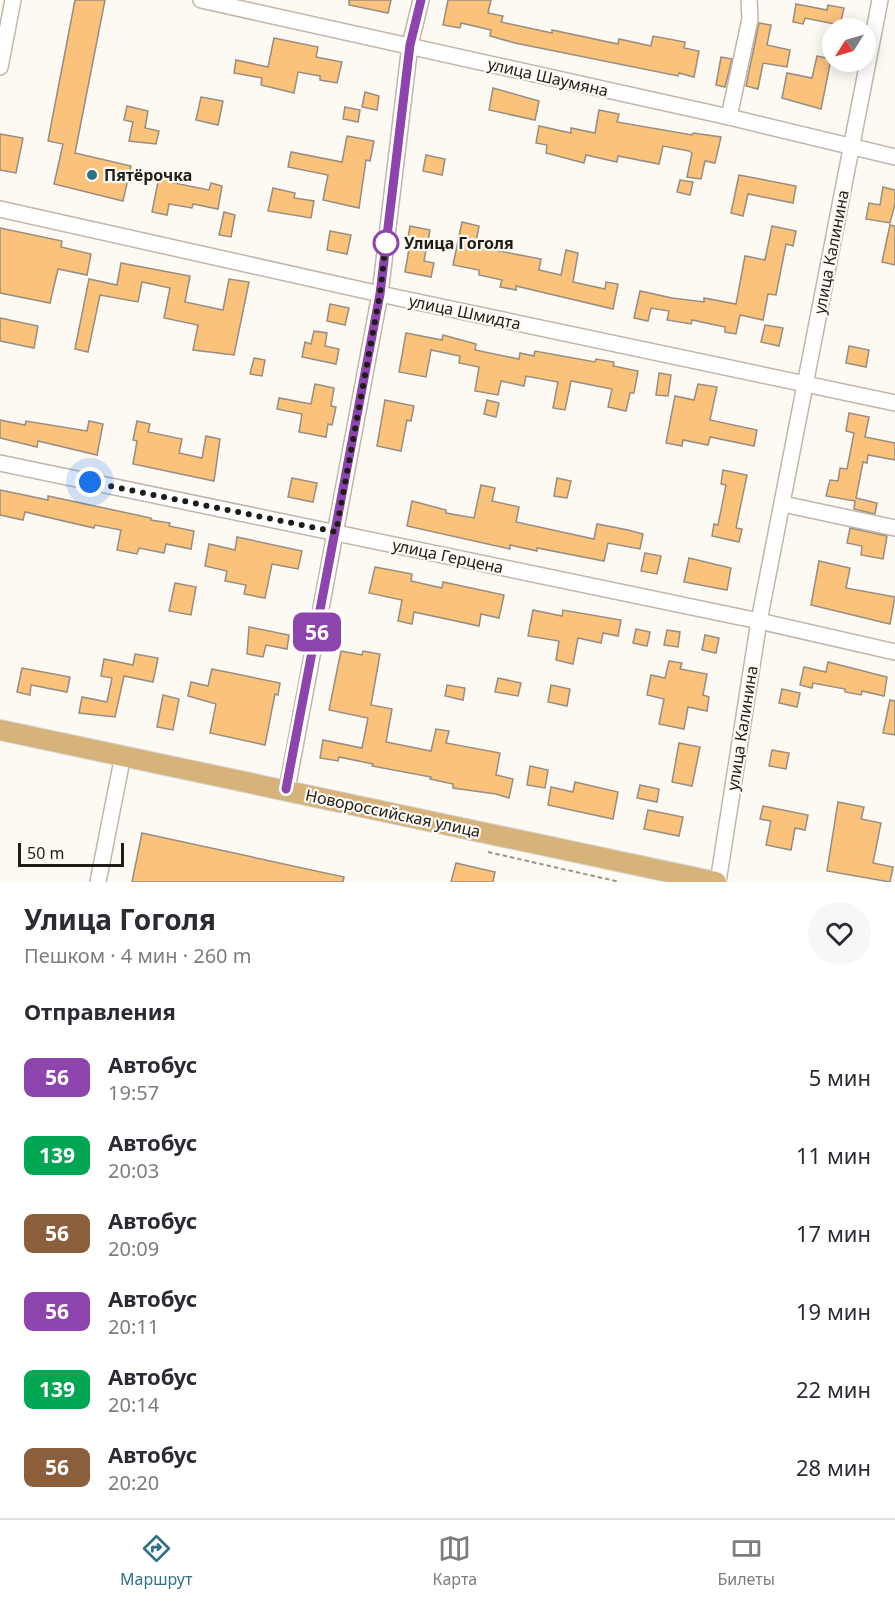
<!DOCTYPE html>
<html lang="ru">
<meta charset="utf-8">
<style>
body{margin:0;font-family:"Noto Sans",sans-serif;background:#f7f7f7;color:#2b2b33;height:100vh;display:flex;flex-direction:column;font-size:22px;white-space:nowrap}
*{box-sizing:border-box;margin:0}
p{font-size:20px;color:#7c7c81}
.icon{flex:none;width:33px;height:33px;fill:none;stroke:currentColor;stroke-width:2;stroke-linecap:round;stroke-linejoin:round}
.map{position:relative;height:882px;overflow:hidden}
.details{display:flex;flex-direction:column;background:#fff;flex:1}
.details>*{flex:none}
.badge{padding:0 12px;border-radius:9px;font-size:21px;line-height:39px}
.needle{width:39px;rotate:233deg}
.tools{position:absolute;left:822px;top:18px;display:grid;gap:12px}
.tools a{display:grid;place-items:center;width:54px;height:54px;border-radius:50%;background:#fff;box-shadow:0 3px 15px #0003;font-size:30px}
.scale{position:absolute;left:18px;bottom:15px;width:106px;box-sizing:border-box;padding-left:6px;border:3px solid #201c17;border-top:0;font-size:16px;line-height:21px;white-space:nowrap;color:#201c17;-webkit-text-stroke:4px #fdf9f3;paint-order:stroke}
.you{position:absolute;width:30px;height:30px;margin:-15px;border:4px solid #fff;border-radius:50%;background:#1a73e8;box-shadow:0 0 0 9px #1a73e833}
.map>.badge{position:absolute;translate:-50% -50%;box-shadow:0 0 0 3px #fff}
h2{padding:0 24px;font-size:22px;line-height:54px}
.round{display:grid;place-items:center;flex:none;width:63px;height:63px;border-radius:32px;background:#f7f7f7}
.headline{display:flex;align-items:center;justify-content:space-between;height:102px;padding:0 24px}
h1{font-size:28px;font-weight:700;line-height:45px}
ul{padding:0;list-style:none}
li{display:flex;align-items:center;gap:18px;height:78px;padding:0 24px}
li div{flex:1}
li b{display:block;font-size:22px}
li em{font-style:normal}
li .badge{min-width:66px;font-weight:700;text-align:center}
.tab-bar{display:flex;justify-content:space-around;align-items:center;height:84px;border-top:2px solid #e1e1e2;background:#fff;font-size:16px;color:#7c7c81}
.tab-bar a{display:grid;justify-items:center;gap:3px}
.tab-bar .current{color:#317185}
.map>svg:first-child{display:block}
</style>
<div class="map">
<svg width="895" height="882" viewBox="0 0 895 882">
<rect width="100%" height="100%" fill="#fdf9f3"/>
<g fill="#fbc27c" stroke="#978d80" stroke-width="1.5">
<path d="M 75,0 L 105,0 L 75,153 L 131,166 L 123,201 L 54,184 L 63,144 L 48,141 Z"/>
<path d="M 349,0 L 391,0 L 388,13 L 349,5 Z"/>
<path d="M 448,0 L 491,0 L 488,13 L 503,16 L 501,22 L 552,33 L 552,30 L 618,44 L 619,39 L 651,46 L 653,36 L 685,42 L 684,48 L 699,51 L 694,77 L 679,73 L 678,76 L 515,43 L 490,36 L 491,30 L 461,23 L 460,28 L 443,25 Z"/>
<path d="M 796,4 L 827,10 L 828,5 L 844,8 L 840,25 L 805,18 L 803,24 L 793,22 Z"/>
<path d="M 759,23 L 771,25 L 767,45 L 790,50 L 787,67 L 763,63 L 758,89 L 746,86 Z"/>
<path d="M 274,38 L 318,47 L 316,57 L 342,62 L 337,83 L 320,80 L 320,76 L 298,72 L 294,93 L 261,85 L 262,78 L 234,73 L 236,60 L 268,67 Z"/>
<path d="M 817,56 L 831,59 L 821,109 L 782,98 L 787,73 L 812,78 Z"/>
<path d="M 721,57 L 732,59 L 725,87 L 716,85 Z"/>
<path d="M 493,88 L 539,101 L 535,120 L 489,110 Z"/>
<path d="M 365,92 L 379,96 L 377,110 L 362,107 Z"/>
<path d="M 201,97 L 223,101 L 218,125 L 196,120 Z"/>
<path d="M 127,106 L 148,111 L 145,128 L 159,131 L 156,144 L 129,141 L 133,122 L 124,120 Z"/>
<path d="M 345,107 L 360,110 L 358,122 L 343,119 Z"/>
<path d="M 599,110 L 619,114 L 617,122 L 692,135 L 693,133 L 721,137 L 715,163 L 705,161 L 701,179 L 687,177 L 692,153 L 689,151 L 663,146 L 659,164 L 618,156 L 617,162 L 586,155 L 584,163 L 546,153 L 547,145 L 536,143 L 539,126 L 571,133 L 571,128 L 595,133 Z"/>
<path d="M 0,134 L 23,138 L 16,173 L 0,170 Z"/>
<path d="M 347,136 L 374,141 L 370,161 L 366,160 L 359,208 L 323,200 L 328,175 L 288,167 L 291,152 L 342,162 Z"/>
<path d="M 426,155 L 445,159 L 442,175 L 423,171 Z"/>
<path d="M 739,175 L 796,186 L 793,203 L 748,194 L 743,216 L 731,213 Z"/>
<path d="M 159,177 L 174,180 L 174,183 L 209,190 L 211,183 L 222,186 L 218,209 L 193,204 L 192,208 L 169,204 L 167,215 L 152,212 Z"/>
<path d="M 680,180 L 693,182 L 690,195 L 677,192 Z"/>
<path d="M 883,187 L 895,190 L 895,204 L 890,223 L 866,219 L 869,203 L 880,205 Z"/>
<path d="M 273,188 L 295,193 L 294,198 L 314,201 L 311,218 L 268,211 Z"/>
<path d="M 224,212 L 235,215 L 231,237 L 219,235 Z"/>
<path d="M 462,222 L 479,226 L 476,242 L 500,247 L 499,251 L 541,259 L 539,270 L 561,275 L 566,250 L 578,253 L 573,282 L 605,289 L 606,282 L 618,284 L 613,309 L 516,286 L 516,290 L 500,287 L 502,280 L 479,275 L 479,270 L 453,265 Z"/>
<path d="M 890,225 L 895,226 L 895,265 L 882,262 Z"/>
<path d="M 410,226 L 430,230 L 424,261 L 434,263 L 431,277 L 405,272 L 410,243 L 407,243 Z"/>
<path d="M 772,226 L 796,231 L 793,246 L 786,244 L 776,295 L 768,294 L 763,320 L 740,315 L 736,334 L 725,332 L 725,327 L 692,320 L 691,324 L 667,320 L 669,311 L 651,308 L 648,321 L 634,318 L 640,291 L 672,298 L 704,302 L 704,298 L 736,304 L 745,256 L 765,260 Z"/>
<path d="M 0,228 L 62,241 L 61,247 L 91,254 L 87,275 L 58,269 L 50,303 L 0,293 Z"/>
<path d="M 330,231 L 351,235 L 347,254 L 327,250 Z"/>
<path d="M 121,263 L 190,276 L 185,302 L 223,310 L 229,279 L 249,282 L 234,355 L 193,350 L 198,325 L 164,318 L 170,288 L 142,282 L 138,302 L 100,295 L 88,352 L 75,349 L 89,279 L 117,285 Z"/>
<path d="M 330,304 L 349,308 L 345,325 L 327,321 Z"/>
<path d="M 0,318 L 38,326 L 34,348 L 0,341 Z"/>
<path d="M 765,325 L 783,328 L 779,346 L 761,342 Z"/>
<path d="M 314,331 L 327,333 L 325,346 L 339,349 L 336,364 L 302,357 L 305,342 L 311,344 Z"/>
<path d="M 406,333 L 442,340 L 443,335 L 476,344 L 475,350 L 519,359 L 520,353 L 534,356 L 535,351 L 595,362 L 596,359 L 614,362 L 613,366 L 638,371 L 634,393 L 630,393 L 626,411 L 608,407 L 612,389 L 571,381 L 565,410 L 553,408 L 558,382 L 526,376 L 524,386 L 501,381 L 498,395 L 475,391 L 479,367 L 459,363 L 460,356 L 431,350 L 426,377 L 399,372 Z"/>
<path d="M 849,346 L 869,350 L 866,367 L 846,363 Z"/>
<path d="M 254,358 L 265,360 L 262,376 L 250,374 Z"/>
<path d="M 659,373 L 671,375 L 668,396 L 656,395 Z"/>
<path d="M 315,384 L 334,388 L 331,406 L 336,407 L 332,425 L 328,424 L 326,437 L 299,432 L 302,414 L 277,409 L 279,398 L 311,404 Z"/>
<path d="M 698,384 L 717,387 L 710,420 L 757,430 L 754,446 L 710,437 L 708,445 L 683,440 L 682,446 L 666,443 L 675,396 L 694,400 Z"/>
<path d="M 385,400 L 414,406 L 411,421 L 407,420 L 401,451 L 377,446 Z"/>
<path d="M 487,400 L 499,403 L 496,417 L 484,414 Z"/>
<path d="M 849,413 L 869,417 L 865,437 L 895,443 L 895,460 L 868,455 L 867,463 L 863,462 L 856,498 L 877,503 L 875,514 L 854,509 L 855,501 L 826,496 L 830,480 L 838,481 L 840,468 L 847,469 L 854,433 L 846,431 Z"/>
<path d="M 0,420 L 25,425 L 26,421 L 87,431 L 89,421 L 103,424 L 97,455 L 38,441 L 37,447 L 0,438 Z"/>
<path d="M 137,421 L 150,424 L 148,432 L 182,439 L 179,453 L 202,458 L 206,436 L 220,439 L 214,481 L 133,464 L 137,441 L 133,440 Z"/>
<path d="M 723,470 L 747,475 L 736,528 L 742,529 L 739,542 L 712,536 L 714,524 L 718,525 L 726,485 L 721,484 Z"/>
<path d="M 292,478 L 317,483 L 313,502 L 288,497 Z"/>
<path d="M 557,478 L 571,481 L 567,498 L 554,496 Z"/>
<path d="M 481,485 L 495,488 L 492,501 L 519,507 L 516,522 L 594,539 L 597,524 L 628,530 L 643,534 L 640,549 L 608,543 L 604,561 L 537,548 L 537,551 L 510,545 L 510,549 L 407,526 L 412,501 L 446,510 L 446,513 L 474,518 Z"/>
<path d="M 0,490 L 48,500 L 48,496 L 151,518 L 151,520 L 170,523 L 169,526 L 194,531 L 191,549 L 166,544 L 164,553 L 139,548 L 137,554 L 117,550 L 121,530 L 95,525 L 94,528 L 25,512 L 23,520 L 0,515 Z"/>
<path d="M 850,528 L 887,536 L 883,559 L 861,555 L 862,546 L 847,543 Z"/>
<path d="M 237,537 L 302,551 L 298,569 L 272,564 L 265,598 L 244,594 L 246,585 L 225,581 L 227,571 L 205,566 L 209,544 L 235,550 Z"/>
<path d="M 645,553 L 661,556 L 657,574 L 641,571 Z"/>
<path d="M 689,558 L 731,568 L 727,590 L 684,582 Z"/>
<path d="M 819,561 L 850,568 L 846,588 L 895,597 L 890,624 L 811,605 Z"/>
<path d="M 375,567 L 412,574 L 411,581 L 442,588 L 443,582 L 504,595 L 499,618 L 481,614 L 479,626 L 414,612 L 412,624 L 398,621 L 402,600 L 369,593 Z"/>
<path d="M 175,583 L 196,587 L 191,615 L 169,611 Z"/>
<path d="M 533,610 L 562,616 L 563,610 L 621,620 L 618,636 L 603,633 L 601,643 L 578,638 L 573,664 L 556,660 L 559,641 L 528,636 Z"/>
<path d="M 249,627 L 289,635 L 287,649 L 266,645 L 263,657 L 247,654 Z"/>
<path d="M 636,629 L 650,632 L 647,646 L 633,643 Z"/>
<path d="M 667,630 L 680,632 L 678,647 L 664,645 Z"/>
<path d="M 705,635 L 719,638 L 716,653 L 702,650 Z"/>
<path d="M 341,651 L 362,655 L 363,651 L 380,654 L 371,705 L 392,709 L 386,742 L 431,751 L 436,729 L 449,731 L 446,743 L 500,753 L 496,775 L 513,779 L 509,798 L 496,794 L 453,788 L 453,784 L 430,779 L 431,777 L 372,766 L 373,764 L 339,757 L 338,761 L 320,758 L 323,740 L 362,748 L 368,718 L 329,710 Z"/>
<path d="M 135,654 L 158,658 L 153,682 L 124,676 L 115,717 L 79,713 L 82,697 L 107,702 L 112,678 L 101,676 L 104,659 L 133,665 Z"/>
<path d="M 669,661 L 682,663 L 680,669 L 707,674 L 703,695 L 709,697 L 707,711 L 688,707 L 684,729 L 659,724 L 664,699 L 647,695 L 651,675 L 665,678 Z"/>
<path d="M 828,662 L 887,677 L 884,696 L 862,691 L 861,695 L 845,692 L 845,689 L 813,683 L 812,688 L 800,685 L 804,667 L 826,672 Z"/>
<path d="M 22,668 L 70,677 L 67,692 L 31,685 L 30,695 L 17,692 Z"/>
<path d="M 212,669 L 280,683 L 278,695 L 275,694 L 265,745 L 210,733 L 216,704 L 188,696 L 191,682 L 208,686 Z"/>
<path d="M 498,678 L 521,683 L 518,696 L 495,692 Z"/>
<path d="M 447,685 L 465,688 L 463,700 L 445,696 Z"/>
<path d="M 551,685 L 570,689 L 567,706 L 548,702 Z"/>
<path d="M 782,689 L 800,693 L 797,707 L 779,703 Z"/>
<path d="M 163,695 L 179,699 L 173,730 L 157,727 Z"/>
<path d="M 890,700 L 895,701 L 895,735 L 883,733 Z"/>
<path d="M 679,743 L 700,747 L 692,786 L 672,782 Z"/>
<path d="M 772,750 L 789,753 L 786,769 L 769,766 Z"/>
<path d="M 530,766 L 548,770 L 545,788 L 527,785 Z"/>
<path d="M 575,782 L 618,792 L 613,819 L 548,805 L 551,787 L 573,792 Z"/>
<path d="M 640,785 L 659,789 L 657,802 L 637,798 Z"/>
<path d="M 838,802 L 864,807 L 861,819 L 881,823 L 873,863 L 893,867 L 890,882 L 827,871 Z"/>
<path d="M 763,806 L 808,815 L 805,830 L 795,828 L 791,850 L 766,845 L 771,821 L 760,819 Z"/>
<path d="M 648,810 L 683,817 L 679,836 L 644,829 Z"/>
<path d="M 142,833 L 344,877 L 343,882 L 132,882 Z"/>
<path d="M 456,863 L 495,872 L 493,882 L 451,882 Z"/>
</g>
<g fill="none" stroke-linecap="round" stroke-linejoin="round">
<g stroke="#c1b6a9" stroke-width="18">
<g id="minor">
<path d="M 201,0 L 729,117 L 895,157"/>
<path d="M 0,67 L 13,0"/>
<path d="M 729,117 L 750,19 L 749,0"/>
<path d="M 0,209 L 380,294 L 895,403"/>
<path d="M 0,463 L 759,621 L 895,652"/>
<path d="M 783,504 L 895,528"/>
<path d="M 287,789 L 380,294 L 410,45 L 421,0"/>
<path d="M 98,882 L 123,755"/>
<path d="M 718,882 L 759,621 L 880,0"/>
</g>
</g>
<g stroke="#d7d6d5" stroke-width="22">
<path id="major" d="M 0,730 L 716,882"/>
</g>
<path stroke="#98948e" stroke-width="2" stroke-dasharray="4.5 3" stroke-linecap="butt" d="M 488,852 L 620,882"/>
<use href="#minor" stroke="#fff" stroke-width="15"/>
<use href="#major" stroke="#d7b37c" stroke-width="20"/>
</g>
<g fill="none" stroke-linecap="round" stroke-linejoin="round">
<g stroke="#fff" stroke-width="14">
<path id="line" d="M 286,789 L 380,294 L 410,45 L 421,0"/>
</g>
<use href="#line" stroke="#8e44ad" stroke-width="9"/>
<path stroke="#201c17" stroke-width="6" stroke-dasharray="0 10.8" d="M 90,482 L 336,532 L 380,294 L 386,243"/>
</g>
<circle fill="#317185" stroke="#fdf9f3" stroke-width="2" cx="92" cy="175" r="6"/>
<circle fill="#fff" stroke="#8e44ad" stroke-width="3" cx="386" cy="243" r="12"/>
<g text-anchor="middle" stroke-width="4.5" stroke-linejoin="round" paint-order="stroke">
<g font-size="16" fill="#201c17" stroke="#fdf9f3">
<text transform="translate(548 77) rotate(13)" y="6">улица Шаумяна</text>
<text transform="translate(831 252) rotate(-79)" y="6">улица Калинина</text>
<text transform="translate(465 312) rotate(12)" y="6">улица Шмидта</text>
<text transform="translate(448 556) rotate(12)" y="6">улица Герцена</text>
<text transform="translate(742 728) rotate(-81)" y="6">улица Калинина</text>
<text transform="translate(393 813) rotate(12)" y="6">Новороссийская улица</text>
</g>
<g font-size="16" font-weight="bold" fill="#201c17" stroke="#fdf9f3" text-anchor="start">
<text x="104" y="181">Пятёрочка</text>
</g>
<g font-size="16" font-weight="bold" fill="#201c17" stroke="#fdf9f3" text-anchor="start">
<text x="404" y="249">Улица Гоголя</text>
</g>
</g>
</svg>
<div class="tools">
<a><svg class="needle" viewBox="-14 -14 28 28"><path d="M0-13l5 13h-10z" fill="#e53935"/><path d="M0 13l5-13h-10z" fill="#7c7c81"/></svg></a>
</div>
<div class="scale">50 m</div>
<div class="you" style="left:90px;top:482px"></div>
<b class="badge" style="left:317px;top:632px;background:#8e44ad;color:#fff">56</b>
</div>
<section class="details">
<div class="headline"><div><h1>Улица Гоголя</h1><p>Пешком · 4 мин · 260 m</p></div><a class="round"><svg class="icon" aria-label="heart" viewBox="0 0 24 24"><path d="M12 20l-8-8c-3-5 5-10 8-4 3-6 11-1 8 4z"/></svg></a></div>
<h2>Отправления</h2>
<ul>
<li><span class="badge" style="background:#8e44ad;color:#fff">56</span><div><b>Автобус</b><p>19:57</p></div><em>5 мин</em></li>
<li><span class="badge" style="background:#00a651;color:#fff">139</span><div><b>Автобус</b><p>20:03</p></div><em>11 мин</em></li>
<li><span class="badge" style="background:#8b5e3c;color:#fff">56</span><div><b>Автобус</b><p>20:09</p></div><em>17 мин</em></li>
<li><span class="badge" style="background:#8e44ad;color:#fff">56</span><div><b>Автобус</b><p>20:11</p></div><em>19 мин</em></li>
<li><span class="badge" style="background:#00a651;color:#fff">139</span><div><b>Автобус</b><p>20:14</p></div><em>22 мин</em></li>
<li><span class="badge" style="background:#8b5e3c;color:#fff">56</span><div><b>Автобус</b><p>20:20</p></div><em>28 мин</em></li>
</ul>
</section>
<nav class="tab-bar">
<a class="current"><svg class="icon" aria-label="directions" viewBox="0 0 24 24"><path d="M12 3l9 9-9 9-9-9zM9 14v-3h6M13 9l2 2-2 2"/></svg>Маршрут</a>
<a><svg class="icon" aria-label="map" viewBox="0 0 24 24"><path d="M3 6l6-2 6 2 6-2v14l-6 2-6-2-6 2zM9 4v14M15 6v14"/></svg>Карта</a>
<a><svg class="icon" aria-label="tickets" viewBox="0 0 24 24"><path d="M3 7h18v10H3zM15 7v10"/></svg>Билеты</a>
</nav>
